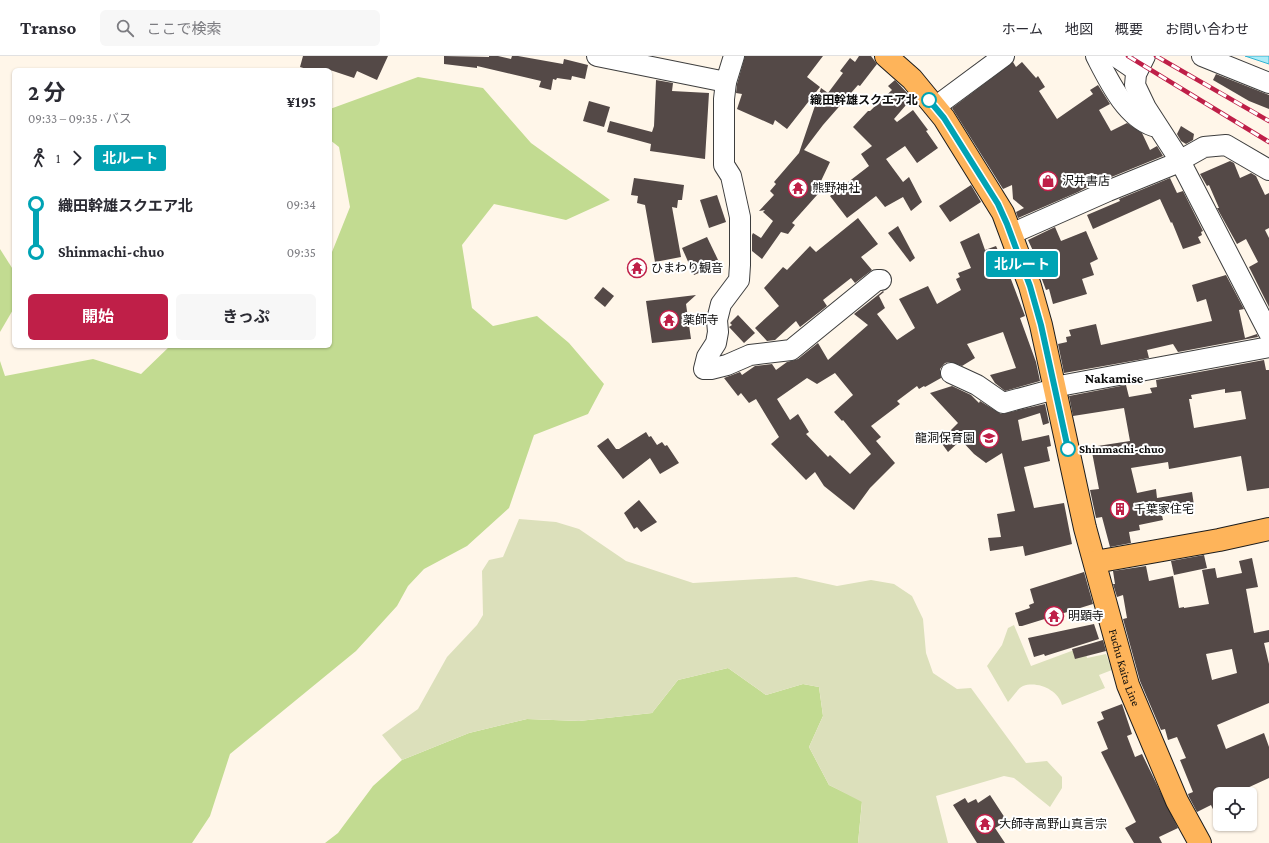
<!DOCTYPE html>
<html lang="ja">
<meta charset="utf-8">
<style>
body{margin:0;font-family:"Crimson Pro","Noto Sans JP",serif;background:#f7f7f7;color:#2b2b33;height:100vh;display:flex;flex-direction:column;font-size:15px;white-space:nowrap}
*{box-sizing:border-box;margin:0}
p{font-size:13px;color:#7c7c81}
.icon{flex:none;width:22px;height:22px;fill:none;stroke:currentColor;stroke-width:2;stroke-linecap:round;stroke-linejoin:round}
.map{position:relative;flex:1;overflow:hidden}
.sheet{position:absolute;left:12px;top:12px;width:320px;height:280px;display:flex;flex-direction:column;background:#fff;border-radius:6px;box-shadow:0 1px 3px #0004}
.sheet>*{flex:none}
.badge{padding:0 8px;border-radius:3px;font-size:14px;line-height:26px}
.buttons{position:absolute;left:1213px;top:731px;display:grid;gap:8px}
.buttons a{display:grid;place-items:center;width:44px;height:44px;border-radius:6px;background:#fff;box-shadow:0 1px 3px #0004;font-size:20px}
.map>.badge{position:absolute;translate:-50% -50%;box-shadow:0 0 0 2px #fff}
.legs{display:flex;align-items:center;gap:6px;height:44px;padding:0 16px;font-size:13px}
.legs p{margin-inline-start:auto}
.overview{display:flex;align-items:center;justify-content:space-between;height:68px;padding:0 16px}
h1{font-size:22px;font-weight:700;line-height:30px}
.action{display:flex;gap:8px;margin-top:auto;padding:8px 16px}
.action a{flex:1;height:46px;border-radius:6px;background:#bf1f48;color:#fff;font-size:16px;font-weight:700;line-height:46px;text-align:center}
.action a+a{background:#f7f7f7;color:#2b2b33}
ul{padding:0 16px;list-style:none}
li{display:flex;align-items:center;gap:14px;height:48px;font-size:15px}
li i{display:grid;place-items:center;width:6px;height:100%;margin:0 5px;background:currentColor}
li i::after{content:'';width:10px;height:10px;margin:-5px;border:3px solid;border-radius:50%;background:#fff}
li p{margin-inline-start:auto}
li:first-child i{background:linear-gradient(#0000 50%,currentColor 0)}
li:last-child i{background:linear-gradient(currentColor 50%,#0000 0)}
header{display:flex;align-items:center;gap:24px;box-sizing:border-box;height:56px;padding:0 20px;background:#fff;border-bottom:1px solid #e1e1e2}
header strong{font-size:19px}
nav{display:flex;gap:22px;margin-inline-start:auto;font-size:14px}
.search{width:280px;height:36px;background:#f7f7f7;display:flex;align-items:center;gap:10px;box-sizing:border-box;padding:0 14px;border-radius:6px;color:#7c7c81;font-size:15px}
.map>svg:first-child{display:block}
</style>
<header>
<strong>Transo</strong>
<div class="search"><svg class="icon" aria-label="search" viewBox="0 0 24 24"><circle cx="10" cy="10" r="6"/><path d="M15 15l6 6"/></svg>ここで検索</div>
<nav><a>ホーム</a><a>地図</a><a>概要</a><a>お問い合わせ</a></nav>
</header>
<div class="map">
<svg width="1269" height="787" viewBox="0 0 1269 787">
<rect width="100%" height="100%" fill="#fff6e9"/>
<g fill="#c2db91">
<path d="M 418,21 L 483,32 L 531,87 L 610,144 L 566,164 L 494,148 L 462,189 L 472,252 L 493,270 L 537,260 L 569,287 L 604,328 L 588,358 L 534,379 L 509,452 L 467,490 L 424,513 L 408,530 L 397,550 L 356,595 L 230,698 L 210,760 L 192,787 L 0,787 L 0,305 L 5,320 L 93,303 L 141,318 L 170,290 L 330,290 L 330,197 L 332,196 L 350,151 L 339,91 L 330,84 L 330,53 Z"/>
<path d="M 0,193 L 14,215 L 14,252 L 0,276 Z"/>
<path d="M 728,612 L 766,639 L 803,628 L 819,631 L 823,660 L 809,691 L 829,729 L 862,745 L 858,787 L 325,787 L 338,777 L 373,730 L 402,704 L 469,677 L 527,663 L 579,665 L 652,657 L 678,624 Z"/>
</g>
<g fill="#dce0bb">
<path d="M 519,463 L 556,466 L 579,473 L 626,505 L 693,527 L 796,521 L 837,530 L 871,524 L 894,528 L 912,540 L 923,563 L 926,597 L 933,617 L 957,633 L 971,632 L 1026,707 L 1047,705 L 1062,721 L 1062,732 L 1050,751 L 1014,722 L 1004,720 L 936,740 L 948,787 L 858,787 L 862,746 L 829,729 L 809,691 L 823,660 L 819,631 L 803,628 L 766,639 L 728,612 L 678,624 L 652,657 L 579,665 L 527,663 L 469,677 L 402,704 L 382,679 L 418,653 L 447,601 L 477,569 L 483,559 L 482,515 L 489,504 L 503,501 Z"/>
<path d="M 1014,569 L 1031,610 L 1085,590 L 1087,602 L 1106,598 L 1112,614 L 1099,619 L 1105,632 L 1062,649 C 1058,634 1038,625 1023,630 C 1018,632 1012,642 1008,646 L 987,610 L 1002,589 L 1008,572 Z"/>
</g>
<path fill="#acecf8" stroke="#30b3d2" d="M 1245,0 L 1269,0 L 1269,8 Z"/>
<g fill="#544947" fill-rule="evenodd">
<path d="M 303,0 L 388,0 L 377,24 L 357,15 L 354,22 L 330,14 L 310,14 L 300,11 Z"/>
<path d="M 444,0 L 489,1 L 489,0 L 498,0 L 511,3 L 512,0 L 518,0 L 563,8 L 564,3 L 588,9 L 585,23 L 572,20 L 571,24 L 557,22 L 556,24 L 553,23 L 551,34 L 539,31 L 541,25 L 524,21 L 477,10 L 477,12 L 444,8 Z"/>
<path d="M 745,0 L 823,0 L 807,21 L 820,31 L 787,73 L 775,64 L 773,69 L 737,53 L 742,38 L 736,37 L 737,28 Z"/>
<path d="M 859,0 L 871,0 L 877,8 L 860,30 L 858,29 L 823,69 L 804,94 L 830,106 L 821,125 L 826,129 L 792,167 L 795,169 L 788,178 L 781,176 L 762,203 L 752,195 L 752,179 L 753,177 L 761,182 L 773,165 L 763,156 L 765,154 L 759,155 L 774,139 L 770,135 L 776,128 L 774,126 L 799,97 L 821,32 L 828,37 L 843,17 L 840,15 L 850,2 L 855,6 Z"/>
<path d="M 1013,6 L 1016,11 L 1022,6 L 1036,22 L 1038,20 L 1045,31 L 1039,35 L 1057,63 L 1093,38 L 1090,34 L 1098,29 L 1110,48 L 1099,54 L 1111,75 L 1127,67 L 1142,77 L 1150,94 L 1157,90 L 1163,100 L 1109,122 L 1108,120 L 1078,136 L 1018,162 L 1016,156 L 1024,152 L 1013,143 L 1012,129 L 1003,133 L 952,52 Z"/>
<path d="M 1216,18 L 1269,39 L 1269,53 L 1249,45 L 1213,24 Z"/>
<path d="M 656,24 L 673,27 L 672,35 L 709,37 L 705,103 L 650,95 L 651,88 L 607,76 L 610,65 L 652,76 L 654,70 Z"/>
<path d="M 895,24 L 912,42 L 894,63 L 897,66 L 913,54 L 928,74 L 926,75 L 938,92 L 917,107 L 905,90 L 886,103 L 903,126 L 909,121 L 922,146 L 911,155 L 903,141 L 885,151 L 876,140 L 847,162 L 830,140 L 869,110 L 861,98 L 872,90 L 853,71 L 868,55 L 870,55 L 892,34 L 888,30 Z"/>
<path d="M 589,45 L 610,51 L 604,71 L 583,65 Z"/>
<path d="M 1181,70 L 1194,78 L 1193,84 L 1186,88 L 1181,85 L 1177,78 Z"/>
<path d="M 1230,105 L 1234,107 L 1240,122 L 1251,117 L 1256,120 L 1265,139 L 1269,137 L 1269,172 L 1265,174 L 1269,182 L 1269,251 L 1249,211 L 1258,206 L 1246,183 L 1237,188 L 1217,152 L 1219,152 L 1209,129 L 1207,130 L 1200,118 Z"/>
<path d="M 634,122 L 684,129 L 682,144 L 678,144 L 677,152 L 672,151 L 681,201 L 655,206 L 645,149 L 637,147 L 638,140 L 631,139 Z"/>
<path d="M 1170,122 L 1177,137 L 1183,135 L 1203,175 L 1201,176 L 1202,179 L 1198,181 L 1201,187 L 1183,193 L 1172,166 L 1171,167 L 1160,143 L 1093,173 L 1087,159 L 1120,145 L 1119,143 Z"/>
<path d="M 971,129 L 981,146 L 950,166 L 939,150 Z"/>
<path d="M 717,139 L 726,166 L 709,172 L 700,144 Z"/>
<path d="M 858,162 L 878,188 L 861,201 L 872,214 L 855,227 L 851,222 L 823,244 L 827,250 L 800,271 L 796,265 L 775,284 L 767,285 L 755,272 L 779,250 L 764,232 L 783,211 L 787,214 L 810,190 L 816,196 Z"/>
<path d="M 898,170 L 915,202 L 910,206 L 888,177 Z"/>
<path d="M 1055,171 L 1061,185 L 1086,175 L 1098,203 L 1090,207 L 1094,219 L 1082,223 L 1087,238 L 1053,248 L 1049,233 L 1046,234 L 1032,197 L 1034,197 L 1028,184 Z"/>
<path d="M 979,177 L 985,194 L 996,190 L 1009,218 L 1025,260 L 1020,262 L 1036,306 L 1040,325 L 1005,335 L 995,327 L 990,319 L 1016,312 L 1003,276 L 967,288 L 975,302 L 962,310 L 950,306 L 945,307 L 940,313 L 941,322 L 925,331 L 924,330 L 919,333 L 917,330 L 897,345 L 900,348 L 871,370 L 881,381 L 876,385 L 895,407 L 870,432 L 854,454 L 824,430 L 815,416 L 806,424 L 771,388 L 779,381 L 756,343 L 749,347 L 741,337 L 738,340 L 724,322 L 740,316 L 742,319 L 755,310 L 772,308 L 776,314 L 787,306 L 798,303 L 818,287 L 828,304 L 868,269 L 854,258 L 883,235 L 884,236 L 879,240 L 885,252 L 877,258 L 897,284 L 915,272 L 899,243 L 928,230 L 937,248 L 961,234 L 956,223 L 960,221 L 958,217 L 971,212 L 960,186 ZM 835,317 L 853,339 L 834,356 L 842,365 L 843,364 L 871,398 L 850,418 L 830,399 L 828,401 L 806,378 L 809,376 L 798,358 L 790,364 L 777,343 L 807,322 L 817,328 Z"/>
<path d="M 707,181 L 720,208 L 694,219 L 682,192 Z"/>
<path d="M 1226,219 L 1244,253 L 1239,254 L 1245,282 L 1257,278 L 1258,281 L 1178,296 L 1173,288 L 1147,294 L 1149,302 L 1064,317 L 1058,288 L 1067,286 L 1066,281 L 1071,280 L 1069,274 L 1096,268 L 1101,289 L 1212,265 L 1206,243 L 1197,246 L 1192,229 Z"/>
<path d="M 603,231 L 614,240 L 605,251 L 594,242 Z"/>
<path d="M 696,239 L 686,248 L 691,283 L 652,287 L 646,245 Z"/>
<path d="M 738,259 L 755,277 L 744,287 L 729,271 L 732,269 L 730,267 Z"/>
<path d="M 1264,304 L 1266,314 L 1269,314 L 1269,432 L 1247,435 L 1241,400 L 1169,413 L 1168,406 L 1131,412 L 1137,437 L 1156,433 L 1157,442 L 1192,436 L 1194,449 L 1161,455 L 1163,464 L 1139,469 L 1140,474 L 1129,476 L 1131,487 L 1110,491 L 1102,461 L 1096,462 L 1090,434 L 1099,433 L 1091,391 L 1130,385 L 1124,352 L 1073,360 L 1069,340 L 1126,329 L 1129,341 L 1152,337 L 1150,332 L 1157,331 L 1156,324 ZM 1225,333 L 1225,337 L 1241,335 L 1246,363 L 1194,372 L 1189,343 L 1192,343 L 1191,339 Z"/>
<path d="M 952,330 L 971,339 L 979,347 L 980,345 L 1001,358 L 1045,348 L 1049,367 L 1043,369 L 1040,357 L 1018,364 L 1022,385 L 1049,379 L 1051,390 L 1047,391 L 1050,405 L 1024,411 L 1034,452 L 1064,447 L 1072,488 L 1025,500 L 1023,490 L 990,495 L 988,482 L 1001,481 L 997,458 L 1015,455 L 1002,397 L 986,407 L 974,398 L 961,384 L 948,396 L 940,385 L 958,367 L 930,337 Z"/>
<path d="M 646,376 L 649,381 L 651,380 L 657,389 L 662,386 L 665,390 L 667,389 L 679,407 L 660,418 L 650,402 L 623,423 L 597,390 L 608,382 L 616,393 L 619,393 Z"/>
<path d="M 639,444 L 657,466 L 641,476 L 637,471 L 634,473 L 624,457 Z"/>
<path d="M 1204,499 L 1207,512 L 1174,519 L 1171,505 Z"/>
<path d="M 1252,502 L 1258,531 L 1246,533 L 1254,577 L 1269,574 L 1269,586 L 1264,587 L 1269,608 L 1269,647 L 1217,669 L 1226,693 L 1264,677 L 1269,691 L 1269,722 L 1245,733 L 1247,738 L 1220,738 L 1220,768 L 1211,749 L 1197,756 L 1189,741 L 1188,738 L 1193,736 L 1180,704 L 1186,702 L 1177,681 L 1168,684 L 1165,673 L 1161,674 L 1140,625 L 1123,563 L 1127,562 L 1123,539 L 1117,541 L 1113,528 L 1115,528 L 1113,515 L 1146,510 L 1149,525 L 1173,520 L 1179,552 L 1184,551 L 1184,552 L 1209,548 L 1202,514 L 1215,512 L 1217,522 L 1242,517 L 1239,505 ZM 1232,593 L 1237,617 L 1212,624 L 1206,598 Z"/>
<path d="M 1084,516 L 1093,548 L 1022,570 L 1019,570 L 1015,557 L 1030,552 L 1029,549 L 1034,547 L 1030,533 Z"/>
<path d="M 1094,568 L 1099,583 L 1045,600 L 1044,598 L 1034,601 L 1028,582 Z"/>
<path d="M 1103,584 L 1106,595 L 1075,603 L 1072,593 Z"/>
<path d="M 1122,648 L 1132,678 L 1127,680 L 1135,701 L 1142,698 L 1178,772 L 1159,781 L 1162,787 L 1134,787 L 1125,772 L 1136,766 L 1101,696 L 1108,693 L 1097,666 L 1104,663 L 1101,656 Z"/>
<path d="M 990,739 L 1005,762 L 1002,763 L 1004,767 L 995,772 L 1005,787 L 977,787 L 953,749 L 965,742 L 968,747 L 976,743 L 978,747 Z"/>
</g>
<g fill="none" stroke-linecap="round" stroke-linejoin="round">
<g stroke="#3e3e3e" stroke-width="22">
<g id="minor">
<path d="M 597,0 L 726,26"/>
<path d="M 734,0 L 726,26 L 724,43 L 724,109 L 731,120 L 740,161 L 740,209 L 739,224 L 721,248 L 717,264 L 718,276 L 716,287 L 707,301 L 704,313 L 711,313 L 727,309 L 750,299 L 791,294 L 877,224 L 881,224"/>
<path d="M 1096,0 C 1109,25 1125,60 1153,70"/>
<path d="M 1115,0 L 1137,15"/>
<path d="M 1145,0 L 1136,18 L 1135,29 L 1146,52 L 1179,103 L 1269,277"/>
<path d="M 1202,0 L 1269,27"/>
<path d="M 935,51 L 1004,0"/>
<path d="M 1011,178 L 1108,135 L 1172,109 L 1204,91 L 1226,89 L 1269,114"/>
<path d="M 951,317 L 977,329 L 1003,347 L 1055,333"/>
<path d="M 1054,331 L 1269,291"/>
</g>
</g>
<g stroke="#1c1c1c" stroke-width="24">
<g id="major">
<path id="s1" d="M 886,0 L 912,23 L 944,62 L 1003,157 L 1030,230 L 1041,269 L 1085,472 L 1128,629 L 1177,745 L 1200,787"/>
<path d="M 1095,506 L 1219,484 L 1269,473"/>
</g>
</g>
<use href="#minor" stroke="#fff" stroke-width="20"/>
<use href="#major" stroke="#feb45a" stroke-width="22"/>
<g stroke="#bf1f48" stroke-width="4.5">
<g id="rail">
<path d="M 1128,0 L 1269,86"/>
<path d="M 1156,0 L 1269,65"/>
</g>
</g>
<use href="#rail" stroke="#fff" stroke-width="3" stroke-dasharray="9" stroke-linecap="butt"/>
</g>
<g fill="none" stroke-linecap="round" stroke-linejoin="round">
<g stroke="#fff" stroke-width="9">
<path id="line-1" d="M 929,44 L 944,62 L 998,148 L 1007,168 L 1030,230 L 1041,269 L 1068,393"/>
</g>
<use href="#line-1" stroke="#00a3b4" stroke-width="6"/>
</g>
<defs>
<g id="shop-ring" transform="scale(1)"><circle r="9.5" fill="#fff" stroke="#bf1f48" stroke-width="1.5"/><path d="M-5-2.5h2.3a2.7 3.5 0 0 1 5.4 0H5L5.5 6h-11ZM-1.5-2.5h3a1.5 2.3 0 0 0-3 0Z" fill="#bf1f48"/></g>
<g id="temple-ring" transform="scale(1)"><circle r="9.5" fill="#fff" stroke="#bf1f48" stroke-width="1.5"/><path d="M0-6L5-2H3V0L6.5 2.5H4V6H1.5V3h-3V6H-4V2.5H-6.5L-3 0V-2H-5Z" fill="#bf1f48"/></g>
<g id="school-ring" transform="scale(1)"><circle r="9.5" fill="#fff" stroke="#bf1f48" stroke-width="1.5"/><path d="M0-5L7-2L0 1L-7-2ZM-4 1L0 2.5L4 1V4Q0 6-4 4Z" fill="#bf1f48"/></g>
<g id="building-ring" transform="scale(1)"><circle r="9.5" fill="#fff" stroke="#bf1f48" stroke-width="1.5"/><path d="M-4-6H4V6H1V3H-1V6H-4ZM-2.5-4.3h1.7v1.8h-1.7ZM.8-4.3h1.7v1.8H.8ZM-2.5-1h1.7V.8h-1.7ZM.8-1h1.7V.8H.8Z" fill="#bf1f48"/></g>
</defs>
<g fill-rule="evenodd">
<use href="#shop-ring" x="1048" y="125"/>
<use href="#temple-ring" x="798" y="132"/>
<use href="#temple-ring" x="637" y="212"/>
<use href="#temple-ring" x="669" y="264"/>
<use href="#school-ring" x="989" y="382"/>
<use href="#building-ring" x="1120" y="453"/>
<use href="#temple-ring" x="1054" y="560"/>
<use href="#temple-ring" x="985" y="768"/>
</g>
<g fill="#fff" stroke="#00a3b4" stroke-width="2">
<circle cx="929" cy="44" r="7"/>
<circle cx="1068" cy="393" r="7"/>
</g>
<g text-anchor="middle" stroke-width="4" stroke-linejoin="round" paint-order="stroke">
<g font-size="12" font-weight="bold" fill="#0b0b0b" stroke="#fff" text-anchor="end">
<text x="918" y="48">織田幹雄スクエア北</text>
<text x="1079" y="397" text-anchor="start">Shinmachi-chuo</text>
</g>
<g font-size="12" fill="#0b0b0b" stroke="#fff" text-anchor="start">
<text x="1062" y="129">沢井書店</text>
<text x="812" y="136">熊野神社</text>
<text x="651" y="216">ひまわり観音</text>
<text x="683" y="268">薬師寺</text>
<text x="975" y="386" text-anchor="end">龍洞保育園</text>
<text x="1134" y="457">千葉家住宅</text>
<text x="1068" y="564">明顕寺</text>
<text x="999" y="772">大師寺高野山真言宗</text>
</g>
<g font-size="12" fill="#0b0b0b" stroke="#fff">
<text dy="4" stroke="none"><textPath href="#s1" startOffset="668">Fuchu Kaita Line</textPath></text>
</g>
<g font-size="14" font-weight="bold" fill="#0b0b0b" stroke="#fff">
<text x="1114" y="327">Nakamise</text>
</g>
</g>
</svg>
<div class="buttons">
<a><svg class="icon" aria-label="locate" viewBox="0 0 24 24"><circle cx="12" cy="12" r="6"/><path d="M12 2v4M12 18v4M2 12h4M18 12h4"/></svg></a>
</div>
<b class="badge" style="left:1022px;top:208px;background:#00a3b4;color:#fff">北ルート</b>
<section class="sheet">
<div class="overview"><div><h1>2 分</h1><p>09:33 – 09:35 · バス</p></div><b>¥195</b></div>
<div class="legs"><svg class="icon" aria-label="walk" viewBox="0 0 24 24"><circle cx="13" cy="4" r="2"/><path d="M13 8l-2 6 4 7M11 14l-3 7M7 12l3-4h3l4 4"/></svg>1<svg class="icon" aria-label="forward" viewBox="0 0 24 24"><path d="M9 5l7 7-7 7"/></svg><b class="badge" style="background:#00a3b4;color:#fff">北ルート</b></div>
<ul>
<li><i style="color:#00a3b4"></i><b>織田幹雄スクエア北</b><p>09:34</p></li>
<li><i style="color:#00a3b4"></i><b>Shinmachi-chuo</b><p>09:35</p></li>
</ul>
<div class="action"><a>開始</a><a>きっぷ</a></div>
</section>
</div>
